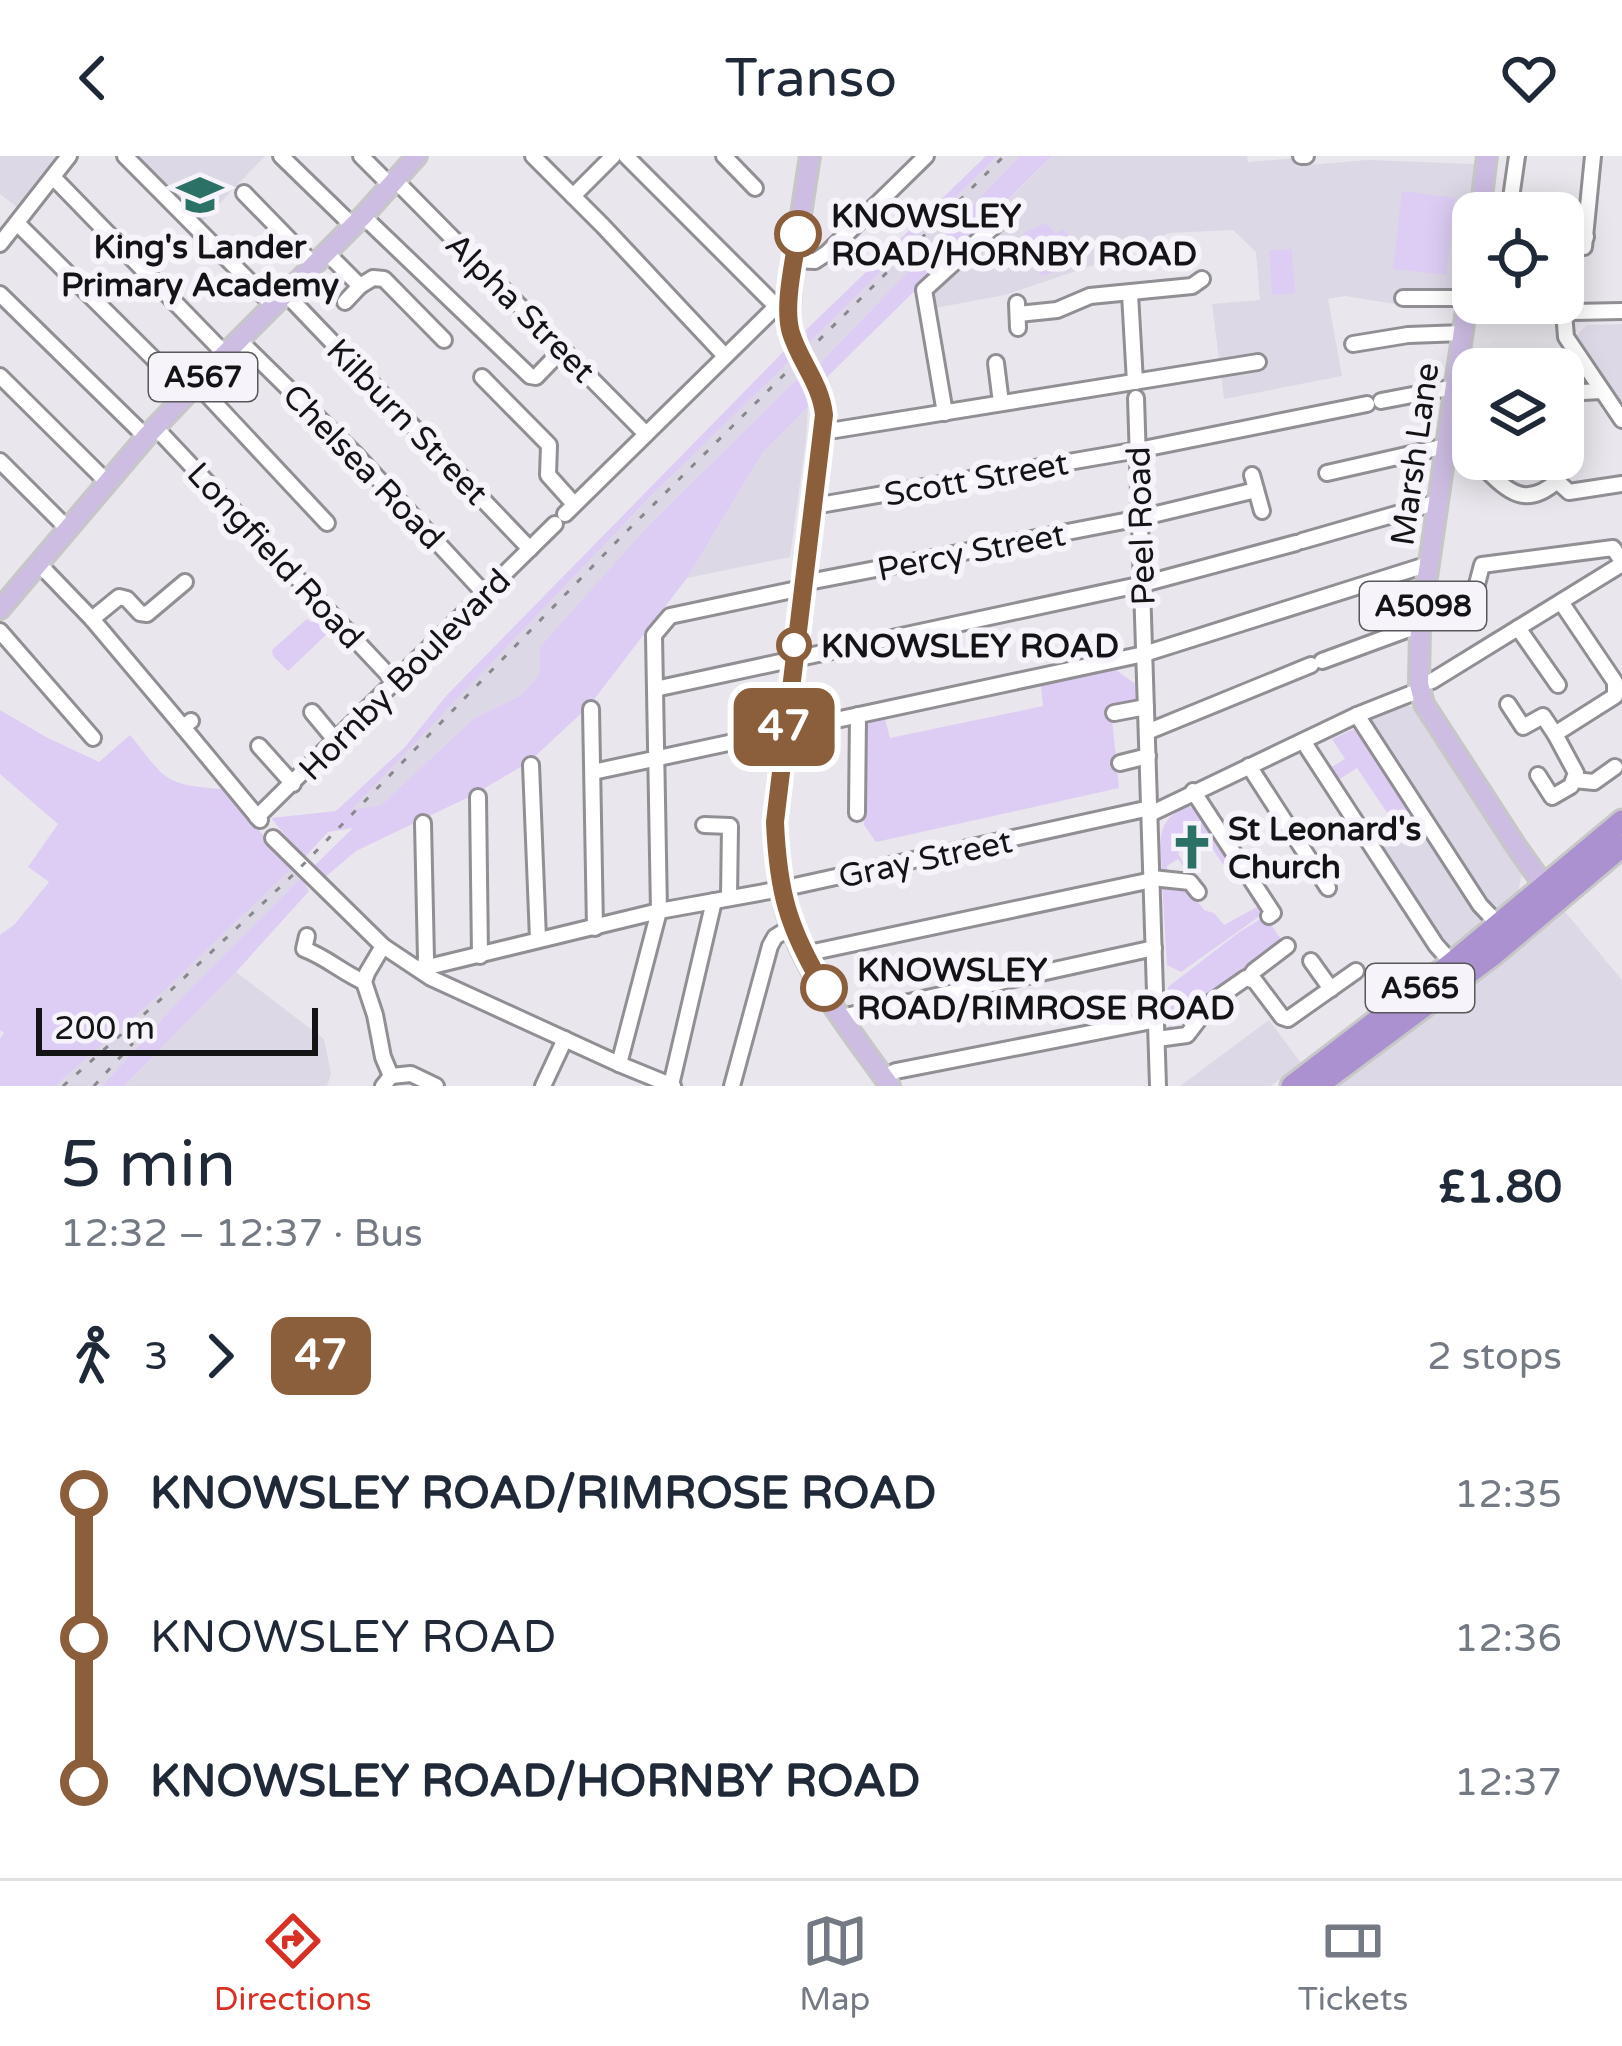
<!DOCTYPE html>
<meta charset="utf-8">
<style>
body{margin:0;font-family:"Varela Round",sans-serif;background:#f2f2f3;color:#1f2937;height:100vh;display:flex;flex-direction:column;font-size:45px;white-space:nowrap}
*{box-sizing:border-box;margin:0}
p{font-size:39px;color:#747a83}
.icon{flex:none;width:66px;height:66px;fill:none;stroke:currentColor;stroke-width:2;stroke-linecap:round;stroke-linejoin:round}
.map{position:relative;height:930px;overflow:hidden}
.side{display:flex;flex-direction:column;background:#fff;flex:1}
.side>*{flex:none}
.badge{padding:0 24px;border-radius:18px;font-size:42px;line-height:78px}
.buttons{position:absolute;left:1452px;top:36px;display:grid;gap:24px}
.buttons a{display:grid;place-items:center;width:132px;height:132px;border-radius:24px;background:#fff;box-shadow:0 6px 30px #0003;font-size:60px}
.scale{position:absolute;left:36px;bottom:30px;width:282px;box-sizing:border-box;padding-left:12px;border:6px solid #141416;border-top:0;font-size:33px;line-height:42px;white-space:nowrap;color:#141416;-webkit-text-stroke:9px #f6f4fa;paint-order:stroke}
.map>.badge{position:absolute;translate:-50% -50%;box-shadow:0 0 0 6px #fff}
.legs{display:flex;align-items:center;gap:18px;height:132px;padding:0 60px;font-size:39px}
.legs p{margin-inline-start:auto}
.headline{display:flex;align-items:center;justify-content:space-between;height:204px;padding:0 60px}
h1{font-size:66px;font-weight:600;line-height:90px}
ul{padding:0 60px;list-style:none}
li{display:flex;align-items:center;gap:42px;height:144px;font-size:45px}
li i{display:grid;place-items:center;width:18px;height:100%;margin:0 15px;background:currentColor}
li i::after{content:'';width:30px;height:30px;margin:-15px;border:9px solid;border-radius:50%;background:#fff}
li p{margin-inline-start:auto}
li:first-child i{background:linear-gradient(#0000 50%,currentColor 0)}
li:last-child i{background:linear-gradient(currentColor 50%,#0000 0)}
header{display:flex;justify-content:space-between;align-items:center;height:156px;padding:0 60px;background:#fff;font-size:54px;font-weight:600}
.dock{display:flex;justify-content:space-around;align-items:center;height:168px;border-top:3px solid #e0e1e3;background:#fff;font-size:33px;color:#747a83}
.dock a{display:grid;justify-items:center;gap:6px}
.dock .current{color:#d93025}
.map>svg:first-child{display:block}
</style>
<header><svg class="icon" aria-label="back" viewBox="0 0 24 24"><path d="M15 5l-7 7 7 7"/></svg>Transo<svg class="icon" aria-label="heart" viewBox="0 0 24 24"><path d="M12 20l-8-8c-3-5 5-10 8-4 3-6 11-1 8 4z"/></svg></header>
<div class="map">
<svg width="1622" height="930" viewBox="0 0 1622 930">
<rect width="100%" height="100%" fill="#e9e7ed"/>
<g fill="#ddd8e5">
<path d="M 0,0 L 64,0 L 22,55 L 0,38 Z"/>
<path d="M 131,0 L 265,0 L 201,67 Z"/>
<path d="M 997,0 L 1020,0 L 818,209 L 808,188 Z"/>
<path d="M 1052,0 L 1247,0 L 1248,6 L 1295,2 L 1296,10 L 1367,4 L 1475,8 L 1457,135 L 1402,138 L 1401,149 L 1345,140 L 1328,143 L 1342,220 L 1224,243 L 1212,148 L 1260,144 L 1256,96 L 1233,74 L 1169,77 L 1120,100 L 1005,139 L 935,152 L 931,134 L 999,72 L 988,64 Z"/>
<path d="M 1622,168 L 1622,252 L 1578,188 L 1576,180 L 1587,169 Z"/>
<path d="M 793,202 L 801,219 L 652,366 L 540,518 L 520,540 L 473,563 L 381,649 L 349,655 L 646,345 Z"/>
<path d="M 808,251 L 806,283 L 790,401 L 687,422 L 763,296 Z"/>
<path d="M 1406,549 L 1416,552 L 1522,717 L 1517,741 L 1495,758 L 1369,565 Z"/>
<path d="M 1417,666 L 1484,767 L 1451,792 L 1378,689 Z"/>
<path d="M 292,712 L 301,722 L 184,839 L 102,930 L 55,930 L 165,834 Z"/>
<path d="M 1557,746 L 1622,824 L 1622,930 L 1317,930 Z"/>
<path d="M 236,816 L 324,883 L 331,918 L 327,930 L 124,930 Z"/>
<path d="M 1269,864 L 1301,907 L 1271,930 L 1180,930 Z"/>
</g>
<g fill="#ddcdf5">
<path d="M 986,0 L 997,0 L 808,188 L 806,174 Z"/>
<path d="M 1020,0 L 1052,0 L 826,222 L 818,209 Z"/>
<path d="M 1402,35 L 1455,42 L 1446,119 L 1393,113 Z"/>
<path d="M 1046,67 L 1056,78 L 1063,73 L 1082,94 L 1070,100 L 1073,110 L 1041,120 L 1023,77 Z"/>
<path d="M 1292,93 L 1295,137 L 1272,139 L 1269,94 Z"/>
<path d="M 787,192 L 793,202 L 646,345 L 351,654 L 381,649 L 473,563 L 520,540 L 540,518 L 540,491 L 652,366 L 801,219 L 806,230 L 808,251 L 763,296 L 687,422 L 589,550 L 529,606 L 473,639 L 356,695 L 324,722 L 313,711 L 353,672 L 328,676 L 304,702 L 271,662 L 336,655 L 405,591 L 447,539 Z"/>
<path d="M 324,462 L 333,472 L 288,515 L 273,500 L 272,494 L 307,463 L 311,466 L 320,466 Z"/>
<path d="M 1116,514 L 1137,529 L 1137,547 L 1111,553 L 1119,632 L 876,686 L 864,669 L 866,567 L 885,563 L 890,582 L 1043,550 L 1041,530 Z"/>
<path d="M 0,554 L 46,581 L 99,606 L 130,579 C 166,623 162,629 222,633 L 292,712 L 165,834 L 55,930 L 0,930 L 0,883 L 4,877 L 0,874 L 0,779 L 14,769 L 49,726 L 28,711 L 58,668 L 0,618 Z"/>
<path d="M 1354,573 L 1417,666 L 1400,676 L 1357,612 L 1338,624 L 1330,612 L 1345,603 L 1332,583 Z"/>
<path d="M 1189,650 L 1199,657 L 1258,745 L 1254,748 L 1236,716 L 1230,719 L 1206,683 L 1202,685 L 1199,683 L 1178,697 L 1189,718 L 1178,703 L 1167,710 L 1168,719 L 1162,718 C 1161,686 1153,664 1189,650 Z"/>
<path d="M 301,722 L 309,735 L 236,816 L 124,930 L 102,930 L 184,839 Z"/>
<path d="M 1162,726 L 1183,726 L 1204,754 L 1214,757 L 1224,769 L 1259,750 L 1264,757 L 1181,816 L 1167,809 Z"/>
<path d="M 1259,764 L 1268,764 L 1283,786 L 1169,872 L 1168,831 L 1238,777 Z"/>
</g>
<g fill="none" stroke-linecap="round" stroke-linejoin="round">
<g stroke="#918f94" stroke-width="20">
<g id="minor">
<path d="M 125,0 L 274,150"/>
<path d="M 281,0 L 353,70"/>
<path d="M 361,0 L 390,29"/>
<path d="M 533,0 L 603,70 L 725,200"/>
<path d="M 626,0 L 775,149"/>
<path d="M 724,0 L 755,32"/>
<path d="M 1301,0 L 1306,0"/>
<path d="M 53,21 L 225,198"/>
<path d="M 395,24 L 646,278"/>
<path d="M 244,37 L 315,110"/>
<path d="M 573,40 L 613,0"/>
<path d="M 1509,56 L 1517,0"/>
<path d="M 363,60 L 530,220 L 536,221 L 563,193"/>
<path d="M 17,67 L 188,237"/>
<path d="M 1563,80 L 1586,81"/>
<path d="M 0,88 L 69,0"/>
<path d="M 1584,91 L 1593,0"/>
<path d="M 327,97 L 360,130 L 373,122 L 384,123 L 444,184"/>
<path d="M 794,104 L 815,105 L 827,97 L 926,0"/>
<path d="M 0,138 L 146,281"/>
<path d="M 286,138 L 530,393"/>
<path d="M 1130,138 L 1135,226"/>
<path d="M 1403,142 L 1468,142"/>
<path d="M 345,146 L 360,130"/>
<path d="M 1017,147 L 1018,172"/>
<path d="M 1564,156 L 1566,181 L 1622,264"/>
<path d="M 1018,158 L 1057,154 L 1090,140 L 1192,130 L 1202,123"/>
<path d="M 1466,158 L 1622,155"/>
<path d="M 240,185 L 358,301 L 485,438"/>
<path d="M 1353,188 L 1408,179 L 1463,177"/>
<path d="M 996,207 L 1001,247"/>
<path d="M 0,220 L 107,326"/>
<path d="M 482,221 L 549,289 L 548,319 L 574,348"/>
<path d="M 197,228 L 327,367"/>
<path d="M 1563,237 L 1602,235"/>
<path d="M 1452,240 L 1473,239"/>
<path d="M 1136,242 L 1158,930"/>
<path d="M 1381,245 L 1454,231"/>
<path d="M 945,257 L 924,134 L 1005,60"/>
<path d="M 156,272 L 395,526"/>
<path d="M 823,276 L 1258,206"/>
<path d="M 1475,303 C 1503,329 1521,357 1557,325"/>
<path d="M 0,305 L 68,373"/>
<path d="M 1327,317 L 1446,290 L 1462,290 L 1473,301"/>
<path d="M 1252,319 L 1262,355"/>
<path d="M 1557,325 L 1569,336 L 1622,328"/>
<path d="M 1557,325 L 1558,303"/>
<path d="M 814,350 L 1138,294 L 1367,248"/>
<path d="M 565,358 L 791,136"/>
<path d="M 1302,385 L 1438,346"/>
<path d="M 39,408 L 92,463 L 183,571 L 191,565"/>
<path d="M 803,427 L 1140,362 L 1256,334"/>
<path d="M 1475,436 L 1482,409 L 1613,392 L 1622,405"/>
<path d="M 92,463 L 119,441 L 127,443 L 140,457 L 147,458 L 185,426"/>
<path d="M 1518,472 L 1558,529"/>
<path d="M 0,475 L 93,582"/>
<path d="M 1322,505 L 1420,469"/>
<path d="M 1419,528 L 1432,525 L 1622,408"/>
<path d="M 655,533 L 1143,428 L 1296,387"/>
<path d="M 1508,548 L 1523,571 L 1543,560 L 1555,578 L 1615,540 L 1615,526 L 1561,446"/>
<path d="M 591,553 L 595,772"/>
<path d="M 312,556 L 336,585"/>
<path d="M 1114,557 L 1146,551"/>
<path d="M 1357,559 L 1480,749 L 1498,768"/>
<path d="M 183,571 L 260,664"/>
<path d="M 1147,576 L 1311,509"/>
<path d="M 1303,585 L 1436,789 L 1452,807"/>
<path d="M 259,590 L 293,628"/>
<path d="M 1120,607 L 1148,600"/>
<path d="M 531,609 L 538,783"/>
<path d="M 1249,610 L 1328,732"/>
<path d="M 593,616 L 1144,498 L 1429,408"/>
<path d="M 1538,619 L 1552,641 L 1571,630 L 1576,617 L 1555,578"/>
<path d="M 1574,624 L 1594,626 L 1615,611"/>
<path d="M 1193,635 L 1273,757 L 1269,760"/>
<path d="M 478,641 L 480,800"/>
<path d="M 857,657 L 858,559"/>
<path d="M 1150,658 L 1357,559 L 1420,534"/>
<path d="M 257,661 L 555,368"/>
<path d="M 423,667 L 426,803 L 424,812"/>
<path d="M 704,669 L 730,670 L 729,741"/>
<path d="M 273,682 L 383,790 L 431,822 L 619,908 L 673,930"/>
<path d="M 1152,722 L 1190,726 L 1198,736"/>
<path d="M 307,780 L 304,793 C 326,801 343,817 364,826"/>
<path d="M 383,790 L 367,817 L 364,826 L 375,859 L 383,901 L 391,920"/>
<path d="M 804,798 L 1152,724"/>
<path d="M 1311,805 L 1331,833"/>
<path d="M 420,813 L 659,755 L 781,733 L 1150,652"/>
<path d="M 1249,822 L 1254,815 L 1287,790"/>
<path d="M 841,861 L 1154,792"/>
<path d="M 1157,883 L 1187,879 L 1213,845 L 1246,822 L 1255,825 L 1282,861 L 1288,863 L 1356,815"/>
<path d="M 619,908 L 659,755 L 654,479 L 670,460 L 802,432"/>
<path d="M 884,921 L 896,915 L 1157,864"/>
<path d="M 671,929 L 714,745"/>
<path d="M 383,930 L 391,920 L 411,918 L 436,930"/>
<path d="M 543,930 L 565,883"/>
<path d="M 732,930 L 770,790 L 775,781 L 791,771"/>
</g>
</g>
<g stroke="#c7c7c7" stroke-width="24">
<g id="major">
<path d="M 810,0 L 792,117 L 789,163 L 794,184 L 819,233 L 824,259 L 778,628 C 775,670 774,714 786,756 C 805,820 852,876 890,930"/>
<path d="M 1480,57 L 1487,0"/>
<path d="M 1473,106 L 1420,469 L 1419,528 L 1424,548 L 1516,690 L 1550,738"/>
<path d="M 0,453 L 146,281 L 225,198 L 363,60 L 417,0"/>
</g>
</g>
<g stroke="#c7c7c7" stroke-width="27">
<g id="highway">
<path d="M 1292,930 L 1452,807 L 1622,665"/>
<path d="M 1317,930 L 1494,798 L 1622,690"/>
</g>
</g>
<use href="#minor" stroke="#fff" stroke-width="14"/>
<use href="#major" stroke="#cdbde3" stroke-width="18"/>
<use href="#highway" stroke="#ac91d0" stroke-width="21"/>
<g stroke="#88878c" stroke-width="3" stroke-dasharray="6 12" stroke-linecap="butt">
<path d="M 63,930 L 169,836 L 296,716 L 623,379 L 1004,0"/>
<path d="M 94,930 L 133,887"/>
</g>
</g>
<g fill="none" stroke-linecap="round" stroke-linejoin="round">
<g stroke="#fff" stroke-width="27">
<path id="line-1" d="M 798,78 C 794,106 783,150 791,177 C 800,206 821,228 824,259 L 775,666 C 778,736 788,772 824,832"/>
</g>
<use href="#line-1" stroke="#8b5e3c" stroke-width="18"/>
</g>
<defs>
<g id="school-bare" transform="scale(3.6)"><path d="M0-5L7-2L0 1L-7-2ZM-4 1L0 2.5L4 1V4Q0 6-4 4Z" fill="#2b7166" stroke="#f6f4fa" stroke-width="2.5" paint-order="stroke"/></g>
<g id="church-bare" transform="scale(3.6)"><path d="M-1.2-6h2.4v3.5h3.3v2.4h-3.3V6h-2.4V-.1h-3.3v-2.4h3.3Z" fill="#2b7166" stroke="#f6f4fa" stroke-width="2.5" paint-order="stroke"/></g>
</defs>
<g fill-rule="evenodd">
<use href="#school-bare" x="200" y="39"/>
<use href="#church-bare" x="1192" y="691"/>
</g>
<g fill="#fff" stroke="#8b5e3c" stroke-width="6">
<circle cx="798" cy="78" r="21"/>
<circle cx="794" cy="489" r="15"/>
<circle cx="824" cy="832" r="21"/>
</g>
<g text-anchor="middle" stroke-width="12" stroke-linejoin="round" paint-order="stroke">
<g fill="#f6f4fa" stroke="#58575a" stroke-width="3">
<rect x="149" y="197" width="108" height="48" rx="9"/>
<rect x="1360" y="426" width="126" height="48" rx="9"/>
<rect x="1366" y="808" width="108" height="48" rx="9"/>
</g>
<g font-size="30" font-weight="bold" fill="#141416">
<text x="203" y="231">A567</text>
<text x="1423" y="460">A5098</text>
<text x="1420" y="842">A565</text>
</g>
<g font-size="33" font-weight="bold" fill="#141416" stroke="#f6f4fa" text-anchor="start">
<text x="831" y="71">KNOWSLEY<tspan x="831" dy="38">ROAD/HORNBY ROAD</tspan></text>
<text x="821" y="501">KNOWSLEY ROAD</text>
<text x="857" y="825">KNOWSLEY<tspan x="857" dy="38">ROAD/RIMROSE ROAD</tspan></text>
</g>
<g font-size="33" font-weight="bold" fill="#141416" stroke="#f6f4fa">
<text x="200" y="102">King's Lander<tspan x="200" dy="38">Primary Academy</tspan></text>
<text x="1228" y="684" text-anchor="start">St Leonard's<tspan x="1228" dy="38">Church</tspan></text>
</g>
<g font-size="33" fill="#141416" stroke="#f6f4fa">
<text transform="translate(521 151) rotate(45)" y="12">Alpha Street</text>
<text transform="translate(408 265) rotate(46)" y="12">Kilburn Street</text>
<text transform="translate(1414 298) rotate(-82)" y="12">Marsh Lane</text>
<text transform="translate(364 310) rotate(46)" y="12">Chelsea Road</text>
<text transform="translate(976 322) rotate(-10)" y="12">Scott Street</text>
<text transform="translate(1140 370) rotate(-92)" y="12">Peel Road</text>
<text transform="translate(971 395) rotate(-11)" y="12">Percy Street</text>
<text transform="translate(276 399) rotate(47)" y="12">Longfield Road</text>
<text transform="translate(404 518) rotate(-45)" y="12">Hornby Boulevard</text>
<text transform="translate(925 702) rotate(-12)" y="12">Gray Street</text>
</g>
</g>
</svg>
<div class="buttons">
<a><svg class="icon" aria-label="locate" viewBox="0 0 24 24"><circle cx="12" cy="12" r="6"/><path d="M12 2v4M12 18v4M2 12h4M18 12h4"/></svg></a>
<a><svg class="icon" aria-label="layers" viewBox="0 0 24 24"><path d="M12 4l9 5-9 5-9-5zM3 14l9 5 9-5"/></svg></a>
</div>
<div class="scale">200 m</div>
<b class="badge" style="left:784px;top:571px;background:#8b5e3c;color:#fff">47</b>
</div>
<section class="side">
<div class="headline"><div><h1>5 min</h1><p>12:32 – 12:37 · Bus</p></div><b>£1.80</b></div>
<div class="legs"><svg class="icon" aria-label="walk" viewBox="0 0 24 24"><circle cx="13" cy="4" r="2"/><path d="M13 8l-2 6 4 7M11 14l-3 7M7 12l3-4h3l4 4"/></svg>3<svg class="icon" aria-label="forward" viewBox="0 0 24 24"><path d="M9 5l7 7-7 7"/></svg><b class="badge" style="background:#8b5e3c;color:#fff">47</b><p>2 stops</p></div>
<ul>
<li><i style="color:#8b5e3c"></i><b>KNOWSLEY ROAD/RIMROSE ROAD</b><p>12:35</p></li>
<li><i style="color:#8b5e3c"></i><span>KNOWSLEY ROAD</span><p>12:36</p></li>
<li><i style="color:#8b5e3c"></i><b>KNOWSLEY ROAD/HORNBY ROAD</b><p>12:37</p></li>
</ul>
</section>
<nav class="dock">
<a class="current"><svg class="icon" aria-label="directions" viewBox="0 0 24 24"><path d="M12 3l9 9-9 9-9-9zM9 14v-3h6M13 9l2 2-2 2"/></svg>Directions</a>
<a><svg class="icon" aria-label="map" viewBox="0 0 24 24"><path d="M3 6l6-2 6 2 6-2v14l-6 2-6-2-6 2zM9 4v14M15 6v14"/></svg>Map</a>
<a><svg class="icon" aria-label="tickets" viewBox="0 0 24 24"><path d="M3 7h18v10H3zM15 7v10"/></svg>Tickets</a>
</nav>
